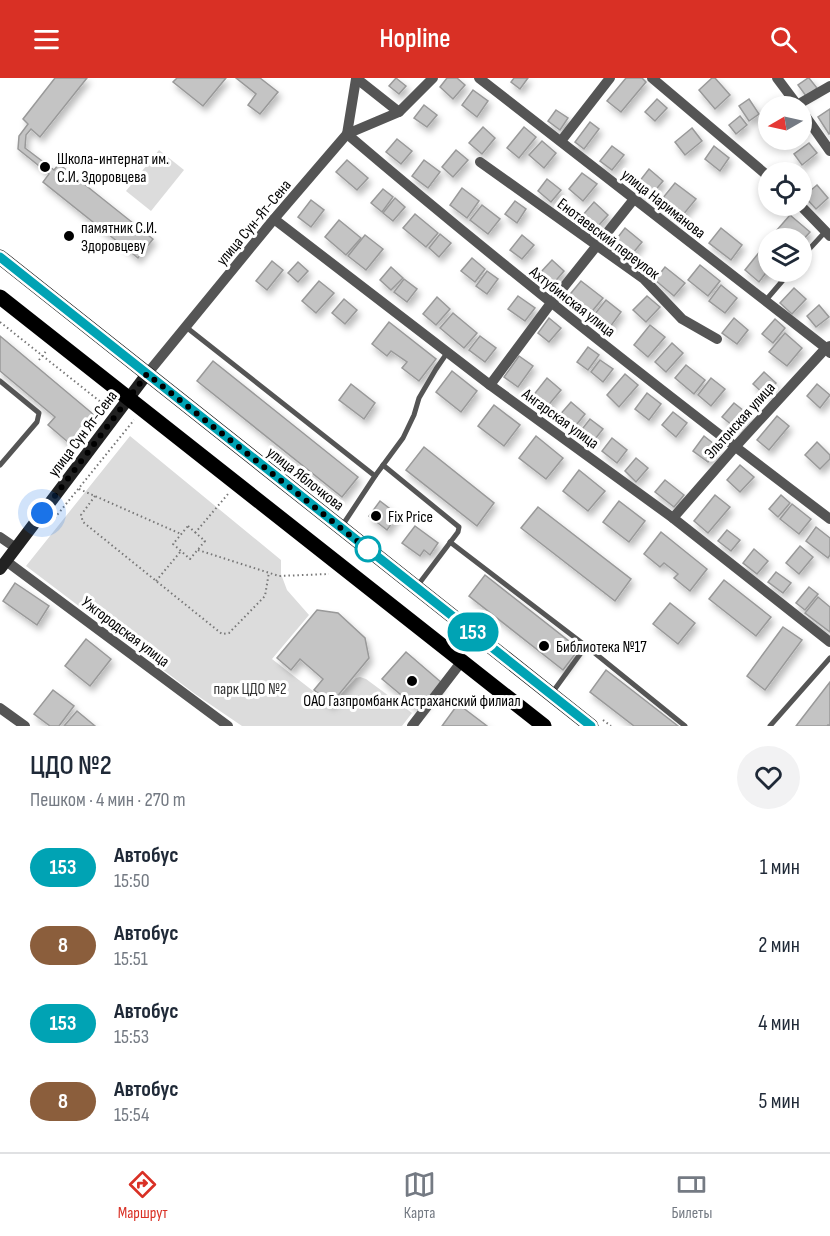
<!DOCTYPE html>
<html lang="ru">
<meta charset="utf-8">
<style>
body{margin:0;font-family:"Sofia Sans Condensed",sans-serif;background:#f2f2f3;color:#1f2937;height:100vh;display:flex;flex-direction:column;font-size:22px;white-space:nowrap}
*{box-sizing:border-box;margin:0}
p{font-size:20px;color:#747a83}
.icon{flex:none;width:33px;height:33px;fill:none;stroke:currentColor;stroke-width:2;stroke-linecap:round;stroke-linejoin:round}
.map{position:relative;height:648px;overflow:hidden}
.drawer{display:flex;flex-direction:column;background:#fff;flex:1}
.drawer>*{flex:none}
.badge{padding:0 12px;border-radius:20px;font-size:21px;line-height:39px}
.needle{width:39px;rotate:261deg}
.tools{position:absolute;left:758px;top:18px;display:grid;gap:12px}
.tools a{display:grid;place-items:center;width:54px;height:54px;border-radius:50%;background:#fff;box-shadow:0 3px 9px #0003;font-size:30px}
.you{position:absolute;width:30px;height:30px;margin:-15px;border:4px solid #fff;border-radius:50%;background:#1a73e8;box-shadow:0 0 0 9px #1a73e833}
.map>.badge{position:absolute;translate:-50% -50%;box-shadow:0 0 0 3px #fff}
.round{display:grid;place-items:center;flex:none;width:63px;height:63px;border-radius:32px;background:#f2f2f3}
.overview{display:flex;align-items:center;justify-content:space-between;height:102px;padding:0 30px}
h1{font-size:28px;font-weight:600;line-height:45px}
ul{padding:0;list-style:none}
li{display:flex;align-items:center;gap:18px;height:78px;padding:0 30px}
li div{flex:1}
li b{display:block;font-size:22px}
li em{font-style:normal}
li .badge{min-width:66px;font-weight:700;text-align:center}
header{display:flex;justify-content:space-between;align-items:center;height:78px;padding:0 30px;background:#d93025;color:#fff;font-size:27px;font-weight:600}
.tab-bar{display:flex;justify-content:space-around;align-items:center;height:84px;border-top:2px solid #e0e1e3;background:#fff;font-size:16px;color:#747a83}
.tab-bar a{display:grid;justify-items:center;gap:3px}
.tab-bar .on{color:#d93025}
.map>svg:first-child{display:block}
</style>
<header><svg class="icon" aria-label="menu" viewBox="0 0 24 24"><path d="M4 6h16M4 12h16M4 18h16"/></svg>Hopline<svg class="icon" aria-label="search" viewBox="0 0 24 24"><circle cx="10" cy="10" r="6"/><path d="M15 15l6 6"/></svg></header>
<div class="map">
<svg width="830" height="648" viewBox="0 0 830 648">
<defs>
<filter id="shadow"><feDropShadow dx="3" dy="5" stdDeviation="3" flood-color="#0004"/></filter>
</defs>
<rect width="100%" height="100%" fill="#fff"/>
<g fill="#dcdcdc">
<path d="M 159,72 L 184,92 L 151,133 L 126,113 Z"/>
<path d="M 130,358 L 281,482 L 281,496 L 287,512 L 309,537 L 272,581 L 331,627 L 356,600 L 360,599 L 366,601 L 412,635 L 402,648 L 242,648 L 195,616 L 26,488 Z"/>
</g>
<g fill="#c4c4c4" stroke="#999" stroke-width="1.5" filter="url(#shadow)">
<path d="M 55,0 L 87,0 L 40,59 L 31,51 L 26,57 L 25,70 L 54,92 L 59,86 L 153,161 L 138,180 L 43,104 L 49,96 L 18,71 L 19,58 L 28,46 L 23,41 Z"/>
<path d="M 177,0 L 226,0 L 203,28 L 173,4 Z"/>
<path d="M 236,0 L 260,0 L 278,14 L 260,36 L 248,27 L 256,16 Z"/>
<path d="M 396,0 L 406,8 L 399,16 L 389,8 Z"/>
<path d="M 447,0 L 457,0 L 465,7 L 453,21 L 440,9 Z"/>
<path d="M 514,0 L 528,0 L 520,11 L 511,4 Z"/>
<path d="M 626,0 L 642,0 L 646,4 L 621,34 L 607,23 Z"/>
<path d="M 712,0 L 715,0 L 730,17 L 715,31 L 699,12 Z"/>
<path d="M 808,0 L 809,0 L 817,10 L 806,18 L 798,7 Z"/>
<path d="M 473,12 L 488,23 L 477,39 L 462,27 Z"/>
<path d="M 657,21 L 667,30 L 655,43 L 645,34 Z"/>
<path d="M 749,21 L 759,36 L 749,43 L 739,28 Z"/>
<path d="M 424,27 L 437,37 L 427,49 L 414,40 Z"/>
<path d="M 830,31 L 830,55 L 829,56 L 818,39 Z"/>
<path d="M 556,32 L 568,40 L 560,52 L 548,43 Z"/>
<path d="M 740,38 L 747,47 L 736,56 L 729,47 Z"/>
<path d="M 590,44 L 599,51 L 584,71 L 575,64 Z"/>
<path d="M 483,49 L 495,60 L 482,76 L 469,65 Z"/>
<path d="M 524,49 L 536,59 L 519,80 L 507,70 Z"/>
<path d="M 692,50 L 702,63 L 685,77 L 675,64 Z"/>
<path d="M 397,61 L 412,73 L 401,86 L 386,74 Z"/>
<path d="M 542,63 L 556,75 L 544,90 L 529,77 Z"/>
<path d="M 809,65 L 817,75 L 802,87 L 794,76 Z"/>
<path d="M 612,68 L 624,77 L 612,92 L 600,83 Z"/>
<path d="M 714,68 L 729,80 L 720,93 L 705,81 Z"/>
<path d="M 456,72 L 468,82 L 453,99 L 442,89 Z"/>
<path d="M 347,82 L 368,100 L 357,112 L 336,94 Z"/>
<path d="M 424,82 L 440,94 L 428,110 L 412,98 Z"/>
<path d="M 649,91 L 663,103 L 649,120 L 635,109 Z"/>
<path d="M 582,95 L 597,106 L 583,123 L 569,111 Z"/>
<path d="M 547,101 L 561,112 L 551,124 L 538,113 Z"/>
<path d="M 675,105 L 696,121 L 678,143 L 658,126 Z"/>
<path d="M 817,107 L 828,120 L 816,131 L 804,118 Z"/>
<path d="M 462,110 L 479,123 L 467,140 L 450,127 Z"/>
<path d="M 383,111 L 393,119 L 382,134 L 371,125 Z"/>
<path d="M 395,120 L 405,129 L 393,143 L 383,135 Z"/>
<path d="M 311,122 L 324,132 L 311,149 L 298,139 Z"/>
<path d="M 515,123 L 526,131 L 517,145 L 505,136 Z"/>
<path d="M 594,124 L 608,137 L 591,156 L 577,144 Z"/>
<path d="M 482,127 L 500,141 L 488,156 L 470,142 Z"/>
<path d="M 415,136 L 438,155 L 426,169 L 403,150 Z"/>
<path d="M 790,137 L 810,154 L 801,164 L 801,160 L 770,160 Z"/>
<path d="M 339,142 L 361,160 L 346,177 L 325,159 Z"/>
<path d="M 625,150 L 642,164 L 628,181 L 611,168 Z"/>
<path d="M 721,150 L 742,167 L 731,182 L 709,165 Z"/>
<path d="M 440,156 L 451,165 L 439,179 L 429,170 Z"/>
<path d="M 365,157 L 383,171 L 366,192 L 348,178 Z"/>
<path d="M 522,157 L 534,167 L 522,181 L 510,172 Z"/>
<path d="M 761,172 L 768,177 L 768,192 L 759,204 L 745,192 Z"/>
<path d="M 472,180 L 485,191 L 475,204 L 461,193 Z"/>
<path d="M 552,182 L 564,193 L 553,206 L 540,195 Z"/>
<path d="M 272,183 L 283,192 L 267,212 L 256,203 Z"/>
<path d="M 298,184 L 308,193 L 298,204 L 288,195 Z"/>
<path d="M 700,187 L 720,203 L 708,218 L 688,202 Z"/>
<path d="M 391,189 L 403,200 L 391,212 L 380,202 Z"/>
<path d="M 665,189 L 685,205 L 674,218 L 655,202 Z"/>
<path d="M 487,193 L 498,201 L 487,216 L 476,208 Z"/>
<path d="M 404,201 L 417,211 L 407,224 L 394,214 Z"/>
<path d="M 319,203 L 334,215 L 316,235 L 302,223 Z"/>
<path d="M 581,203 L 603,220 L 589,237 L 567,220 Z"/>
<path d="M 721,207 L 737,220 L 725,235 L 709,223 Z"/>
<path d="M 794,210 L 806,221 L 792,236 L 780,225 Z"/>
<path d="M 518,218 L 535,230 L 525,243 L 508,231 Z"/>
<path d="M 647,218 L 660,229 L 646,244 L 633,232 Z"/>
<path d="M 437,219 L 450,231 L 436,247 L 423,236 Z"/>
<path d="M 344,221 L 357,232 L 345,246 L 332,235 Z"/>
<path d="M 606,222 L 621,234 L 610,249 L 594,237 Z"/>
<path d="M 819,227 L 829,239 L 816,249 L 807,238 Z"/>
<path d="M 453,235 L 477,255 L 464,270 L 440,250 Z"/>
<path d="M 549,240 L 561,250 L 549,264 L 538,255 Z"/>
<path d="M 734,240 L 748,252 L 737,266 L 722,255 Z"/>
<path d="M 775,241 L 785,250 L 773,265 L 762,256 Z"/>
<path d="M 389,244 L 436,281 L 419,303 L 402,290 L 407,284 L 391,273 L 387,278 L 372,266 Z"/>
<path d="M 650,247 L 665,259 L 648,279 L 634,267 Z"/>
<path d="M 785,255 L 802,270 L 787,288 L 769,274 Z"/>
<path d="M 0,258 L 93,336 L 69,365 L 48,347 L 55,339 L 0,293 Z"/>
<path d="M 480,258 L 496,270 L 485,284 L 469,272 Z"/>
<path d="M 672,265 L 683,275 L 666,294 L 655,284 Z"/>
<path d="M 588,269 L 599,277 L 588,292 L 577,284 Z"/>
<path d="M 519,278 L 533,288 L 518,309 L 504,299 Z"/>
<path d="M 600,282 L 613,291 L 603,304 L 591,294 Z"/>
<path d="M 213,283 L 358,399 L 342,419 L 197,303 Z"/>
<path d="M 686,287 L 705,302 L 694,316 L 675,300 Z"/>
<path d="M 452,293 L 477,313 L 461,334 L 436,314 Z"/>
<path d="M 764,294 L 776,305 L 765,317 L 753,306 Z"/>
<path d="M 625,296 L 638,307 L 619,329 L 607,317 Z"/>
<path d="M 547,300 L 561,312 L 546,330 L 532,319 Z"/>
<path d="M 711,300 L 725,311 L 711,328 L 698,317 Z"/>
<path d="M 351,306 L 375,325 L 364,341 L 339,322 Z"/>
<path d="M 817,306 L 830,317 L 820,330 L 807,318 Z"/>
<path d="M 647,315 L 661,326 L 649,342 L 635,331 Z"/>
<path d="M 571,324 L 585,336 L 573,351 L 558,339 Z"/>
<path d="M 734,325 L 749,337 L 738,352 L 722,339 Z"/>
<path d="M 494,327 L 520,347 L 504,368 L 478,348 Z"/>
<path d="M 673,334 L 687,345 L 676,359 L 662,347 Z"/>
<path d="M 777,338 L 789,348 L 769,372 L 757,362 Z"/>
<path d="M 590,341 L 603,351 L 592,365 L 579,355 Z"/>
<path d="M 536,358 L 563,380 L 546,401 L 519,380 Z"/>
<path d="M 704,358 L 719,370 L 708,384 L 693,373 Z"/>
<path d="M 612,360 L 627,372 L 617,385 L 602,373 Z"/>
<path d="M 817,364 L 830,377 L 830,381 L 820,391 L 805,377 Z"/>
<path d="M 424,369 L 494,425 L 477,448 L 406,392 Z"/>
<path d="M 636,380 L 648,390 L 636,404 L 625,393 Z"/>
<path d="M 740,387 L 754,399 L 740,414 L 727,402 Z"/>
<path d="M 579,392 L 605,413 L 588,433 L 563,413 Z"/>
<path d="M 665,402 L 684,417 L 674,429 L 655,414 Z"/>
<path d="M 715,417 L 730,429 L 708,455 L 694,443 Z"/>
<path d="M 781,417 L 790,425 L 778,439 L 769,431 Z"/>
<path d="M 380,423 L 398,437 L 387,452 L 369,438 Z"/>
<path d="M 619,423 L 645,443 L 629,464 L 603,444 Z"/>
<path d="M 792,426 L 811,441 L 799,456 L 780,441 Z"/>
<path d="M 538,429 L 631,501 L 615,523 L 521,450 Z"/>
<path d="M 415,448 L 438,465 L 430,477 L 424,472 L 420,478 L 402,465 Z"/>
<path d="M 816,449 L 830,460 L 830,477 L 828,480 L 806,463 Z"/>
<path d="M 727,452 L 740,462 L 731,473 L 718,463 Z"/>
<path d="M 661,454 L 707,491 L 690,513 L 674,500 L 678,496 L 664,485 L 660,489 L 644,476 Z"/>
<path d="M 800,468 L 813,479 L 799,496 L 786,485 Z"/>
<path d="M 754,471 L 768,483 L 757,496 L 743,485 Z"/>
<path d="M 776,494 L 791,505 L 783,515 L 768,504 Z"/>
<path d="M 485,497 L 579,571 L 563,592 L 469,518 Z"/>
<path d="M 724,502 L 771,539 L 756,558 L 709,521 Z"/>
<path d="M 15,505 L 49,528 L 37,547 L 3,523 Z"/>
<path d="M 809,509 L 818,516 L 805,532 L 796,525 Z"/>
<path d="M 818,519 L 830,529 L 830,554 L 805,535 Z"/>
<path d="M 670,525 L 695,545 L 678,566 L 653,546 Z"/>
<path d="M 317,532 L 338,535 L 365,560 L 369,580 L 331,626 L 314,612 L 323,601 L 300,581 L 291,592 L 277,580 Z"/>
<path d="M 783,549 L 802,562 L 765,612 L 747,598 Z"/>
<path d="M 86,561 L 111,581 L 90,608 L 65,588 Z"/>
<path d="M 406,574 L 442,605 L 419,632 L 382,601 Z"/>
<path d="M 606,592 L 678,648 L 634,648 L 590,614 Z"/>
<path d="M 830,604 L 830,648 L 828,647 L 827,648 L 796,648 Z"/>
<path d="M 53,612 L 74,628 L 59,648 L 50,648 L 34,636 Z"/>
<path d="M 458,626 L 487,648 L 442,648 Z"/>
<path d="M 77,633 L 95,648 L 64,648 Z"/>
</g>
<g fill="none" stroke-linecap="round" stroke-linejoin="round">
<g stroke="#777" stroke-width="2" stroke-dasharray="1.5 3" stroke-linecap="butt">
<path d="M 0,244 L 107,329"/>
<path d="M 39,282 L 47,272"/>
<path d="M 79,411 L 181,456"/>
<path d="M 95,418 L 81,437 L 83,444 L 222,556 L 229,555 L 265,518 L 269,494"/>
<path d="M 49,447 L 134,342"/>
<path d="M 188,448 L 205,463 L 190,481 L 173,466 Z"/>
<path d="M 195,455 L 228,416"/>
<path d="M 198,472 L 279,498 L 329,496"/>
<path d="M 156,503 L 181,473"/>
<path d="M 603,642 L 611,648"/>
</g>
<g stroke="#555" stroke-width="5">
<path d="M 801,180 L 825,154"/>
<path d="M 766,222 L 790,194"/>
<path d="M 186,249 L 375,398"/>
<path d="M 0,303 L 39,335 L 37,344 L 0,387"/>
<path d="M 383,387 L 459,449 L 458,454 L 418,507"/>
<path d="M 342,448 L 375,398 L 403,360 L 414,337 L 419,320 L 436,291 L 447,275"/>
<path d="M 450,464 L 586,568 L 552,615"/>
<path d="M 586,568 L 685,648"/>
<path d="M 770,648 L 830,580"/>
</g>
<g stroke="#555" stroke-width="10">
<path d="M 356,0 L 399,34"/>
<path d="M 479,0 L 826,270 L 830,275"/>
<path d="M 652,0 L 768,98"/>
<path d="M 777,0 L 798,28"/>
<path d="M 356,1 L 347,56 C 504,190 666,317 830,441"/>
<path d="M 797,27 L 830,8"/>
<path d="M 801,32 L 830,73"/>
<path d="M 561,63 L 610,0"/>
<path d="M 480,84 L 644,201 L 682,241 L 717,261"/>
<path d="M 801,128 L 830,158"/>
<path d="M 274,141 L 490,307 L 673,440 L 830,564"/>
<path d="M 147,296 L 274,141 L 347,56 L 399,34 L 433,0"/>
<path d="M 490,307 L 551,225 L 634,121"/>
<path d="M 673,440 L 735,369 L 826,270 L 830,268"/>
<path d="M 0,459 L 16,470"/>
<path d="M 6,483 L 228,648"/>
<path d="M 0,630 L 25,648"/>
<path d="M 412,648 L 462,583"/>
</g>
<path stroke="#222" stroke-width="12" d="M 0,491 L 147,296"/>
<g stroke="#000" stroke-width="15">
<path d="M 0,179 L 591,648"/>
<path d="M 0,219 L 544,648"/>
</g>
</g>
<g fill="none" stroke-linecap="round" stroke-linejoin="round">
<g stroke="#fff" stroke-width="14">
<path id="line" d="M 0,179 L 591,648"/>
</g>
<use href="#line" stroke="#00a3b4" stroke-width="9"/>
<path stroke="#000" stroke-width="6" stroke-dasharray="0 10.8" d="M 42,435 L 147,296 L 371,474 L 368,471"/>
</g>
<g fill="#000" stroke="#fff" stroke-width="2">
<circle cx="45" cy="89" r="6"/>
<circle cx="69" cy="158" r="6"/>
<circle cx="376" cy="438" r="6"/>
<circle cx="544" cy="568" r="6"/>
<circle cx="412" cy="603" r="6"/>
</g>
<circle fill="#fff" stroke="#00a3b4" stroke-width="3" cx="368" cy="471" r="12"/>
<g text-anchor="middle" stroke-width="6" stroke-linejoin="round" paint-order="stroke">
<g font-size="16" fill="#000" stroke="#fff" text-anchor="start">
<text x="57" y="86">Школа-интернат им.<tspan x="57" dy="18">С.И. Здоровцева</tspan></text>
<text x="81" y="155">памятник С.И.<tspan x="81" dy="18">Здоровцеву</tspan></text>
<text x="388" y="444">Fix Price</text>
<text x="556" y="574">Библиотека №17</text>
<text x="412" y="628" text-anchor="middle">ОАО Газпромбанк Астраханский филиал</text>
</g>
<g font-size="16" fill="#000" stroke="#fff">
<text transform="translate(664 125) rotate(38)" y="6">улица Нариманова</text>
<text transform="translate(253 144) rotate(-50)" y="6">улица Сун-Ят-Сена</text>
<text transform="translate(609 160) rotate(37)" y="6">Енотаевский переулок</text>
<text transform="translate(573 223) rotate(38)" y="6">Ахтубинская улица</text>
<text transform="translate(561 340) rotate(36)" y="6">Ангарская улица</text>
<text transform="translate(739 342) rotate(-48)" y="6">Эльтонская улица</text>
<text transform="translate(82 355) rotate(-53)" y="6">улица Сун Ят-Сена</text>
<text transform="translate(306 400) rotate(38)" y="6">улица Яблочкова</text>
<text transform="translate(126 553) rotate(37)" y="6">Ужгородская улица</text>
</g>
<g font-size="16" fill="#333" stroke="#fff">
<text x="250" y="616">парк ЦДО №2</text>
</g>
</g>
</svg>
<div class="tools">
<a><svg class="needle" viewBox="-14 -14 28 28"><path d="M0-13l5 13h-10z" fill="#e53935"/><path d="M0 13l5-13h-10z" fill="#747a83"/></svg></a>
<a><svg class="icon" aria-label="locate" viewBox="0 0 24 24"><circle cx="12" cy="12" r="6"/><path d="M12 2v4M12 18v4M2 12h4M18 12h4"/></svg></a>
<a><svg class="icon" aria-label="layers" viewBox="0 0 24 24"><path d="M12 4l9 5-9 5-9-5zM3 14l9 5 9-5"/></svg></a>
</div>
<div class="you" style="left:42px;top:435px"></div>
<b class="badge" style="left:473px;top:554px;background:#00a3b4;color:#fff">153</b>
</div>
<section class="drawer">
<div class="overview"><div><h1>ЦДО №2</h1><p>Пешком · 4 мин · 270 m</p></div><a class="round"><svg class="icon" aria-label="heart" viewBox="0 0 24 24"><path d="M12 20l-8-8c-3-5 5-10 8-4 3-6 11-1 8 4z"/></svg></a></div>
<ul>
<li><span class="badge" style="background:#00a3b4;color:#fff">153</span><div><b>Автобус</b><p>15:50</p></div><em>1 мин</em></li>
<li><span class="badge" style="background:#8b5e3c;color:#fff">8</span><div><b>Автобус</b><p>15:51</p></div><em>2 мин</em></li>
<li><span class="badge" style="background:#00a3b4;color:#fff">153</span><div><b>Автобус</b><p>15:53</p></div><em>4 мин</em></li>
<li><span class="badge" style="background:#8b5e3c;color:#fff">8</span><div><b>Автобус</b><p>15:54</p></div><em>5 мин</em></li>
</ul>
</section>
<nav class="tab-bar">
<a class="on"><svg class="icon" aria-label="directions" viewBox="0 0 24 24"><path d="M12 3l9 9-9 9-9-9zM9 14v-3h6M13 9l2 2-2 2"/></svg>Маршрут</a>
<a><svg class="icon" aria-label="map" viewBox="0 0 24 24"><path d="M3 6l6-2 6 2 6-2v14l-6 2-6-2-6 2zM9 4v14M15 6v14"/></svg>Карта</a>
<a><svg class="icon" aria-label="tickets" viewBox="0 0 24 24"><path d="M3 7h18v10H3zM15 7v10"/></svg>Билеты</a>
</nav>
